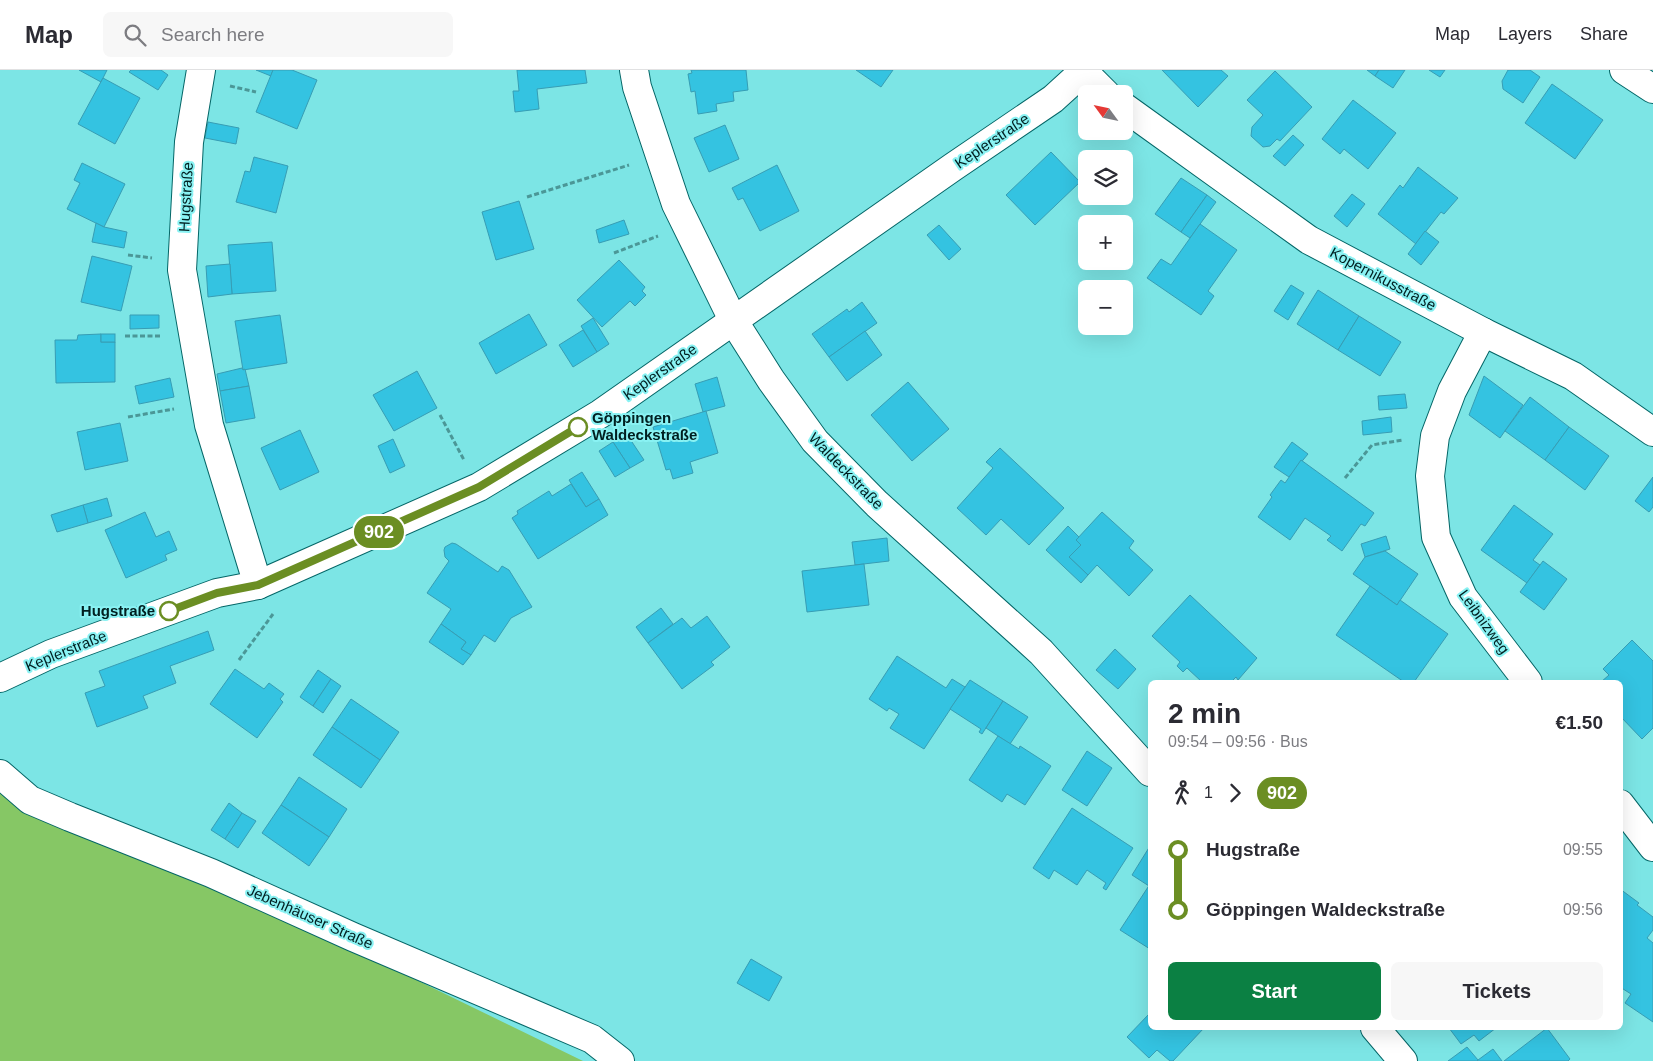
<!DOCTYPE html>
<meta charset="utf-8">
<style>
body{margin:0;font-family:Helvetica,sans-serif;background:#f7f7f7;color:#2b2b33;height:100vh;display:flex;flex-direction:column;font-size:19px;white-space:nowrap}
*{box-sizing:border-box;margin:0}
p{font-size:16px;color:#7c7c81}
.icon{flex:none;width:28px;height:28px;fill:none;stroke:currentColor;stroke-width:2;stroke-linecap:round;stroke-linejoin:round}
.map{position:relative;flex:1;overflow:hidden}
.panel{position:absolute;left:1148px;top:610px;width:475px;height:350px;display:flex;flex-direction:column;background:#fff;border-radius:8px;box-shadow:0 5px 20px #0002}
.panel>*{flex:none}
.badge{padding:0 10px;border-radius:16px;font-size:18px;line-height:32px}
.needle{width:32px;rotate:303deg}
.fabs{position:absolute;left:1078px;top:15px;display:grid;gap:10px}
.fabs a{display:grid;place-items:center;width:55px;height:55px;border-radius:8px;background:#fff;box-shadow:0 5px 20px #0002;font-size:25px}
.map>.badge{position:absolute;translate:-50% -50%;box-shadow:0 0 0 2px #fff}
.legs{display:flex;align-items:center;gap:8px;height:55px;padding:0 20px;font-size:16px}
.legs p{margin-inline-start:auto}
.headline{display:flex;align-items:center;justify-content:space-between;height:85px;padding:0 20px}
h1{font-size:28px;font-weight:700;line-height:38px}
.primary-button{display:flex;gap:10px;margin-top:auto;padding:10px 20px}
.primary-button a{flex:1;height:58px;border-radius:8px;background:#0b8043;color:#fff;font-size:20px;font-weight:700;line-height:58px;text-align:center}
.primary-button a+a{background:#f7f7f7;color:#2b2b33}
ul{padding:0 20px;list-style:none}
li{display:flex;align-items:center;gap:18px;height:60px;font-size:19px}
li i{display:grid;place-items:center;width:8px;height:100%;margin:0 6px;background:currentColor}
li i::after{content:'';width:12px;height:12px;margin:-6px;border:4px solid;border-radius:50%;background:#fff}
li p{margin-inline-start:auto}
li:first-child i{background:linear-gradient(#0000 50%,currentColor 0)}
li:last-child i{background:linear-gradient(currentColor 50%,#0000 0)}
header{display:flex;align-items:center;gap:30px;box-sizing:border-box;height:70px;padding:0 25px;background:#fff;border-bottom:1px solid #e1e1e2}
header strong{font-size:24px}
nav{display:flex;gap:28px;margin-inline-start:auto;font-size:18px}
.search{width:350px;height:45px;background:#f7f7f7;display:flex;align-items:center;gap:12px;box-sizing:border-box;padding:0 18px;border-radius:8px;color:#7c7c81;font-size:19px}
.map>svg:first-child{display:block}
</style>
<header>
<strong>Map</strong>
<div class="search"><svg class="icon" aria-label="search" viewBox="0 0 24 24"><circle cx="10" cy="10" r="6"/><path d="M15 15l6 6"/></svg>Search here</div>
<nav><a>Map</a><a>Layers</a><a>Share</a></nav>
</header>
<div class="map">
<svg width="1653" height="991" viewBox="0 0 1653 991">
<rect width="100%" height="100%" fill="#7ce5e5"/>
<path fill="#86c765" d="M 0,723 L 27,743 L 322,864 L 583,991 L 0,991 Z"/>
<g fill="#34c3e1" stroke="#379db4">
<path d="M 79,0 L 107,0 L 101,12 Z"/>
<path d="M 131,0 L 161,0 L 168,5 L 158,20 L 129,2 Z"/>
<path d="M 256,0 L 273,0 L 271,6 Z"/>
<path d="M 273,0 L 292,0 L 317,10 L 297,59 L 256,42 Z"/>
<path d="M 517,0 L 585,0 L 587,13 L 537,19 L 539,39 L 515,42 L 513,21 L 519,21 Z"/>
<path d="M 691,0 L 746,0 L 748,20 L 733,22 L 734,31 L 716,34 L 717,41 L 698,44 L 695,21 L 691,22 L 688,4 L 692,3 Z"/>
<path d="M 856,0 L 893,0 L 881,17 Z"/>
<path d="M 1162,0 L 1221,0 L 1228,6 L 1198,37 Z"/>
<path d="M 1367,0 L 1379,0 L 1375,6 Z"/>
<path d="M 1379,0 L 1405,0 L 1393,18 L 1375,6 Z"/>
<path d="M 1429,0 L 1445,0 L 1440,7 Z"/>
<path d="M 1508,0 L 1530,0 L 1540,7 L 1523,33 L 1503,19 L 1502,11 Z"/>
<path d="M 1275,1 L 1312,37 L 1280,71 L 1277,69 L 1270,76 L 1263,77 L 1251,66 L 1252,57 L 1263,45 L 1247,30 Z"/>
<path d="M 103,8 L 140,28 L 115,74 L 78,54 Z"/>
<path d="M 1552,14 L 1603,50 L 1575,89 L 1525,53 Z"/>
<path d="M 1353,30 L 1396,63 L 1368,99 L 1344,79 L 1340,84 L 1322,69 Z"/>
<path d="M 208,52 L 239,58 L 236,74 L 205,68 Z"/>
<path d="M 725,55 L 739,89 L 709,102 L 694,68 Z"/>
<path d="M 1293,65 L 1304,75 L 1285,96 L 1273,86 Z"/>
<path d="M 1051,82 L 1080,112 L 1035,155 L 1006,125 Z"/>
<path d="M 254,87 L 288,96 L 276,143 L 236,132 L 245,101 L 250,102 Z"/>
<path d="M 82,93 L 125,114 L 104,157 L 67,139 L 80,113 L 74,110 Z"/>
<path d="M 777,95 L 799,141 L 760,161 L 743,128 L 738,130 L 732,118 Z"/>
<path d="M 1418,97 L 1458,128 L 1444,144 L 1441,142 L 1416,174 L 1378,144 L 1400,115 L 1403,118 Z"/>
<path d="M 1181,108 L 1207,125 L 1181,162 L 1155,144 Z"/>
<path d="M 1352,124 L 1365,134 L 1347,157 L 1334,146 Z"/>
<path d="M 1207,125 L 1216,132 L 1190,168 L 1181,162 Z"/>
<path d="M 519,131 L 534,179 L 496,190 L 482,142 Z"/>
<path d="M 624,150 L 629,164 L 599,173 L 596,160 Z"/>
<path d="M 96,153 L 104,157 L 127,162 L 124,178 L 92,172 Z"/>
<path d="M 1200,154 L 1237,180 L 1208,221 L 1214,226 L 1201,245 L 1147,208 L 1161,189 L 1171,195 Z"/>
<path d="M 939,155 L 961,179 L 949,190 L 927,165 Z"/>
<path d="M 1425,161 L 1439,172 L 1421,195 L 1408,184 Z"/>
<path d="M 272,172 L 276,221 L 232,224 L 228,175 Z"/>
<path d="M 92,186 L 132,196 L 121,241 L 81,232 Z"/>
<path d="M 619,190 L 645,217 L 642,221 L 646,225 L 635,236 L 630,231 L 602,257 L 577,230 Z"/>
<path d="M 230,194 L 232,224 L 208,227 L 206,196 Z"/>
<path d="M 1291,215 L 1304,223 L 1288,250 L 1274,241 Z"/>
<path d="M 1318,220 L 1359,246 L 1338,280 L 1297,254 Z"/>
<path d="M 862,232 L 877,253 L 829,287 L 812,264 L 847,239 L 849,242 Z"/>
<path d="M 529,244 L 547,275 L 496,304 L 479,273 Z"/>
<path d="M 130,245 L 159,245 L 159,258 L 130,259 Z"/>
<path d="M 280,245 L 287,293 L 243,300 L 235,251 Z"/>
<path d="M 1359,246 L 1401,272 L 1380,306 L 1338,280 Z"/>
<path d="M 593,248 L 609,274 L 597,282 L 581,256 Z"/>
<path d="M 583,260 L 597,282 L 573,297 L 559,275 Z"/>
<path d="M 865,261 L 882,285 L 847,311 L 829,287 Z"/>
<path d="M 101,264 L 101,272 L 115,272 L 115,312 L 56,313 L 55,270 L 77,270 L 78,265 Z"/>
<rect x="101" y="264" width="14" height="8"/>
<path d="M 242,298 L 243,300 L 245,299 L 249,316 L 220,321 L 217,304 Z"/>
<path d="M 417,301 L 437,338 L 394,361 L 373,325 Z"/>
<path d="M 1484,306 L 1523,335 L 1500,368 L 1469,345 Z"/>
<path d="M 717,307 L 725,336 L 703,342 L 695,314 Z"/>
<path d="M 170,308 L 174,327 L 139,334 L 135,316 Z"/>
<path d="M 908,312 L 949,359 L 912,391 L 871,345 Z"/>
<path d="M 249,316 L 255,348 L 226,353 L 220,321 Z"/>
<path d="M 1405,324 L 1407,338 L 1379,340 L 1378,326 Z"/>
<path d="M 1530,327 L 1569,357 L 1545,390 L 1505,361 Z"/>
<path d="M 706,341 L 718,383 L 690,392 L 693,403 L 673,409 L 670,399 L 666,400 L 653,357 Z"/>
<path d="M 1391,347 L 1392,362 L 1363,365 L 1362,351 Z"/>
<path d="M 120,353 L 128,391 L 85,400 L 77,362 Z"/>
<path d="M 1569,357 L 1609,386 L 1585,420 L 1545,390 Z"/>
<path d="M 300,360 L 319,402 L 280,420 L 261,378 Z"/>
<path d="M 626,363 L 644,390 L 630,398 L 613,372 Z"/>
<path d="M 393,369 L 405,396 L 390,403 L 378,376 Z"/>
<path d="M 613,372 L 630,398 L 615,407 L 599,381 Z"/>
<path d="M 1292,372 L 1308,384 L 1289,407 L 1274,397 Z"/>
<path d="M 1000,378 L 1064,438 L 1029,475 L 1001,449 L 986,465 L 957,438 L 993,398 L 986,392 Z"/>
<path d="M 1301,390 L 1374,443 L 1365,456 L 1361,454 L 1342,481 L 1327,470 L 1331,466 L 1305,448 L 1290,470 L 1258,447 L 1272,427 L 1270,425 L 1281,410 L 1285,413 Z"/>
<path d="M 582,402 L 599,429 L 586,437 L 569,410 Z"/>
<path d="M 1653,407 L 1653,437 L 1649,442 L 1635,431 Z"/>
<path d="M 571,414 L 586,437 L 599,429 L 608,445 L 538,489 L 512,448 L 518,444 L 517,441 L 549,421 L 552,426 Z"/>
<path d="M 107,428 L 112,446 L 88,453 L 83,435 Z"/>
<path d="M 83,435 L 88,453 L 57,462 L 51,445 Z"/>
<path d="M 1514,435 L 1553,464 L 1533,490 L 1540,495 L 1527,513 L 1481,480 Z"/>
<path d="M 145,442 L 156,467 L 169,461 L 177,480 L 165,485 L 167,490 L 126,508 L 105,460 Z"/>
<path d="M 1102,442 L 1134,471 L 1129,478 L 1153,500 L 1129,526 L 1097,495 L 1088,505 L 1069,487 L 1081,475 L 1076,470 Z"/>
<path d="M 1068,456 L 1079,467 L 1076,470 L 1081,475 L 1069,487 L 1088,505 L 1081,513 L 1046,480 Z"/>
<path d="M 1386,466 L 1390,479 L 1365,487 L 1361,474 Z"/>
<path d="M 887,468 L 889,491 L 855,495 L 852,472 Z"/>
<path d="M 452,473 L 456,474 L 498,502 L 502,496 L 509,500 L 532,537 L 511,548 L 495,572 L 484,565 L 471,585 L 461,579 L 466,572 L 441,554 L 451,539 L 427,523 L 449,491 L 445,487 L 444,480 L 445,477 Z"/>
<path d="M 1385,481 L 1418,504 L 1397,535 L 1353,504 L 1365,487 Z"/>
<path d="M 1543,491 L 1567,509 L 1544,540 L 1520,522 Z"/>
<path d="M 864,494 L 869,535 L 807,542 L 802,501 Z"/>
<path d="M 1370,516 L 1397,535 L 1400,530 L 1448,564 L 1414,612 L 1404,612 L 1336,565 Z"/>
<path d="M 1190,525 L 1257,588 L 1238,610 L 1236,607 L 1231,612 L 1202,612 L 1187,598 L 1183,602 L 1177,596 L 1180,592 L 1152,566 Z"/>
<path d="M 661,538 L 673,554 L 648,573 L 636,557 Z"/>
<path d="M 707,546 L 730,577 L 711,592 L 714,595 L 682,619 L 648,573 L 682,548 L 691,558 Z"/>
<path d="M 441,554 L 466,572 L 461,579 L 471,585 L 463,595 L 429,572 Z"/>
<path d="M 208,561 L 214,580 L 170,596 L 176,613 L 143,626 L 148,638 L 97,657 L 85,623 L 105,616 L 99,601 Z"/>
<path d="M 1632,570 L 1653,591 L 1653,658 L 1642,669 L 1620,646 L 1620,612 L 1601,612 L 1609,605 L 1603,599 Z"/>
<path d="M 1115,579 L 1136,599 L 1118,619 L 1096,600 Z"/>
<path d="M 897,586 L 946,618 L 952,609 L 965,617 L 924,679 L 890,658 L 899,644 L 889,638 L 887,641 L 869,629 Z"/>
<path d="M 235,599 L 264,619 L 269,613 L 284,624 L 280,629 L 283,632 L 257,668 L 210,634 Z"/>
<path d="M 318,600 L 331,609 L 313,636 L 300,627 Z"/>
<path d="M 331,609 L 341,616 L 323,643 L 313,636 Z"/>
<path d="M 970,610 L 1003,631 L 982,664 L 979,662 L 981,659 L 950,639 Z"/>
<path d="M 351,629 L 399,662 L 380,690 L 332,657 Z"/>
<path d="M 1003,631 L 1028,647 L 1010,674 L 986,658 Z"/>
<path d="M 332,657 L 380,690 L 361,718 L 313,685 Z"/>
<path d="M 998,666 L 1019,679 L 1020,676 L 1051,696 L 1025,735 L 1007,724 L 1002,732 L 969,710 Z"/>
<path d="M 1087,681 L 1112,698 L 1087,736 L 1062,720 Z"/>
<path d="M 299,707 L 347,739 L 329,767 L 281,735 Z"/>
<path d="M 229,733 L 242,743 L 225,769 L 211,760 Z"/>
<path d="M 281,735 L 329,767 L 309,796 L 262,763 Z"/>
<path d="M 1072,738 L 1133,778 L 1106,820 L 1103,818 L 1106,813 L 1087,800 L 1077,815 L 1054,800 L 1049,809 L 1033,798 Z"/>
<path d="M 242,743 L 256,751 L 238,778 L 225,769 Z"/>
<path d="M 1150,776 L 1150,814 L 1149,816 L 1132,805 Z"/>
<path d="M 1150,814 L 1150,879 L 1120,860 Z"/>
<path d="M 1620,819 L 1639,833 L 1637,835 L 1653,847 L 1653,860 L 1647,868 L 1653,873 L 1653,952 L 1625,933 L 1631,924 L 1620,917 Z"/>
<path d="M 751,889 L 782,907 L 769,931 L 737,913 Z"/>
<path d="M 1149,944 L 1150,946 L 1150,958 L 1204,958 L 1173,991 L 1170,991 L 1157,980 L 1149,988 L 1127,967 Z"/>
<path d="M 1449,958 L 1496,958 L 1479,971 L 1474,965 L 1461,974 Z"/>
<path d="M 1547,958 L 1570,989 L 1568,991 L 1504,991 Z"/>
<path d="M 1467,977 L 1478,990 L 1477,991 L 1448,991 Z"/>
<path d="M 1493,979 L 1502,991 L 1477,991 L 1478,990 Z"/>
</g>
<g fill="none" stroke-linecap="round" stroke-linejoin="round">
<g stroke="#046667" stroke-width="30">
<g id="minor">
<path d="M 201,0 L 189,72 L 182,200 L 209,355 L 258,515"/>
<path d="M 634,0 L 637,17 L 676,134 L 733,250 L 771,310 L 815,371 L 877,434 L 1041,582 L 1150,702"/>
<path d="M 1624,0 L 1653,19"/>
<path d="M 1083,1 L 1106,24"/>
<path d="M 1124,37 L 1309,170 L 1483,262 L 1573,306 L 1653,362"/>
<path d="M 1483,262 L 1452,321 L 1435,366 L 1430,406 L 1436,467 L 1463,527 L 1528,612"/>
<path d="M 0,608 L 51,584 L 217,523 L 258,515 L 479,417 L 600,344 L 953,97 L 1053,29 L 1085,0"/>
<path d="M 0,704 L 30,730 L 70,747 L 211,803 L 353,867 L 592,969 L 620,991"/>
<path d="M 1620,734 L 1653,777"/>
<path d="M 1375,958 L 1403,991"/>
</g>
</g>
<g stroke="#4b9797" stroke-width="3" stroke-dasharray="5 2.5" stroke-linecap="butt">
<path d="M 230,16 L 256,22"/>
<path d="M 527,127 L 629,95"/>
<path d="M 614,183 L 658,166"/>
<path d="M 128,185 L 152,188"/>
<path d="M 125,266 L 162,266"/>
<path d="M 440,345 L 464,390"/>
<path d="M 128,347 L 174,339"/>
<path d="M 1345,408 L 1372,375 L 1403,370"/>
<path d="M 239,590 L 273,544"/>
</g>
<use href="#minor" stroke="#fff" stroke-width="28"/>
</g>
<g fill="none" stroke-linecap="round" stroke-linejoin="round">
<g stroke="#fff" stroke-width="11">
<path id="line-1" d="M 169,541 L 217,523 L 258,515 L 479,417 L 578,357"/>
</g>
<use href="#line-1" stroke="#6b8e23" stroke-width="8"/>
</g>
<g fill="#fff" stroke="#6b8e23" stroke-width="2.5">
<circle cx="578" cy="357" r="9"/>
<circle cx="169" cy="541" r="9"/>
</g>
<g text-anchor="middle" stroke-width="4" stroke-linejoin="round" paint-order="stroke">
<g font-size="15" fill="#001f20" stroke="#89f2f3">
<text transform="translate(992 71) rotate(-34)" y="5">Keplerstraße</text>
<text transform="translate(186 127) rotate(-87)" y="5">Hugstraße</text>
<text transform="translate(1383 209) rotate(28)" y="5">Kopernikusstraße</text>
<text transform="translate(660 302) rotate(-35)" y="5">Keplerstraße</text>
<text transform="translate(846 401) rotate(46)" y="5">Waldeckstraße</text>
<text transform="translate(1484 552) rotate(54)" y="5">Leibnizweg</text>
<text transform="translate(66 581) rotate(-22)" y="5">Keplerstraße</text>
<text transform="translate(310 847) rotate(24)" y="5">Jebenhäuser Straße</text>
</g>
<g font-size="15" font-weight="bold" fill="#001f20" stroke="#89f2f3" text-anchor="start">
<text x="592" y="353">Göppingen<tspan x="592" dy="17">Waldeckstraße</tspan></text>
<text x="155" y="546" text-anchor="end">Hugstraße</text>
</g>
</g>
</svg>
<div class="fabs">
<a><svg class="needle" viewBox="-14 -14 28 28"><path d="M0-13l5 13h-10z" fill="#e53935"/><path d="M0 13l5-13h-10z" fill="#7c7c81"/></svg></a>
<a><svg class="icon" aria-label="layers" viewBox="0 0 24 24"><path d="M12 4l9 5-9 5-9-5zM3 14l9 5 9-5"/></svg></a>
<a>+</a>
<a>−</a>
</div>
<b class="badge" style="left:379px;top:462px;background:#6b8e23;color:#fff">902</b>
<section class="panel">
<div class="headline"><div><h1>2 min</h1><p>09:54 – 09:56 · Bus</p></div><b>€1.50</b></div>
<div class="legs"><svg class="icon" aria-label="walk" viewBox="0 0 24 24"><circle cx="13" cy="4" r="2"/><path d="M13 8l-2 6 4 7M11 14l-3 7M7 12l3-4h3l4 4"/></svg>1<svg class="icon" aria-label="forward" viewBox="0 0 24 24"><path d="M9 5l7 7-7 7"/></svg><b class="badge" style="background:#6b8e23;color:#fff">902</b></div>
<ul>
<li><i style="color:#6b8e23"></i><b>Hugstraße</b><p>09:55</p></li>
<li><i style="color:#6b8e23"></i><b>Göppingen Waldeckstraße</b><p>09:56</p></li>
</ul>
<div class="primary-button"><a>Start</a><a>Tickets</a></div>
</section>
</div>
